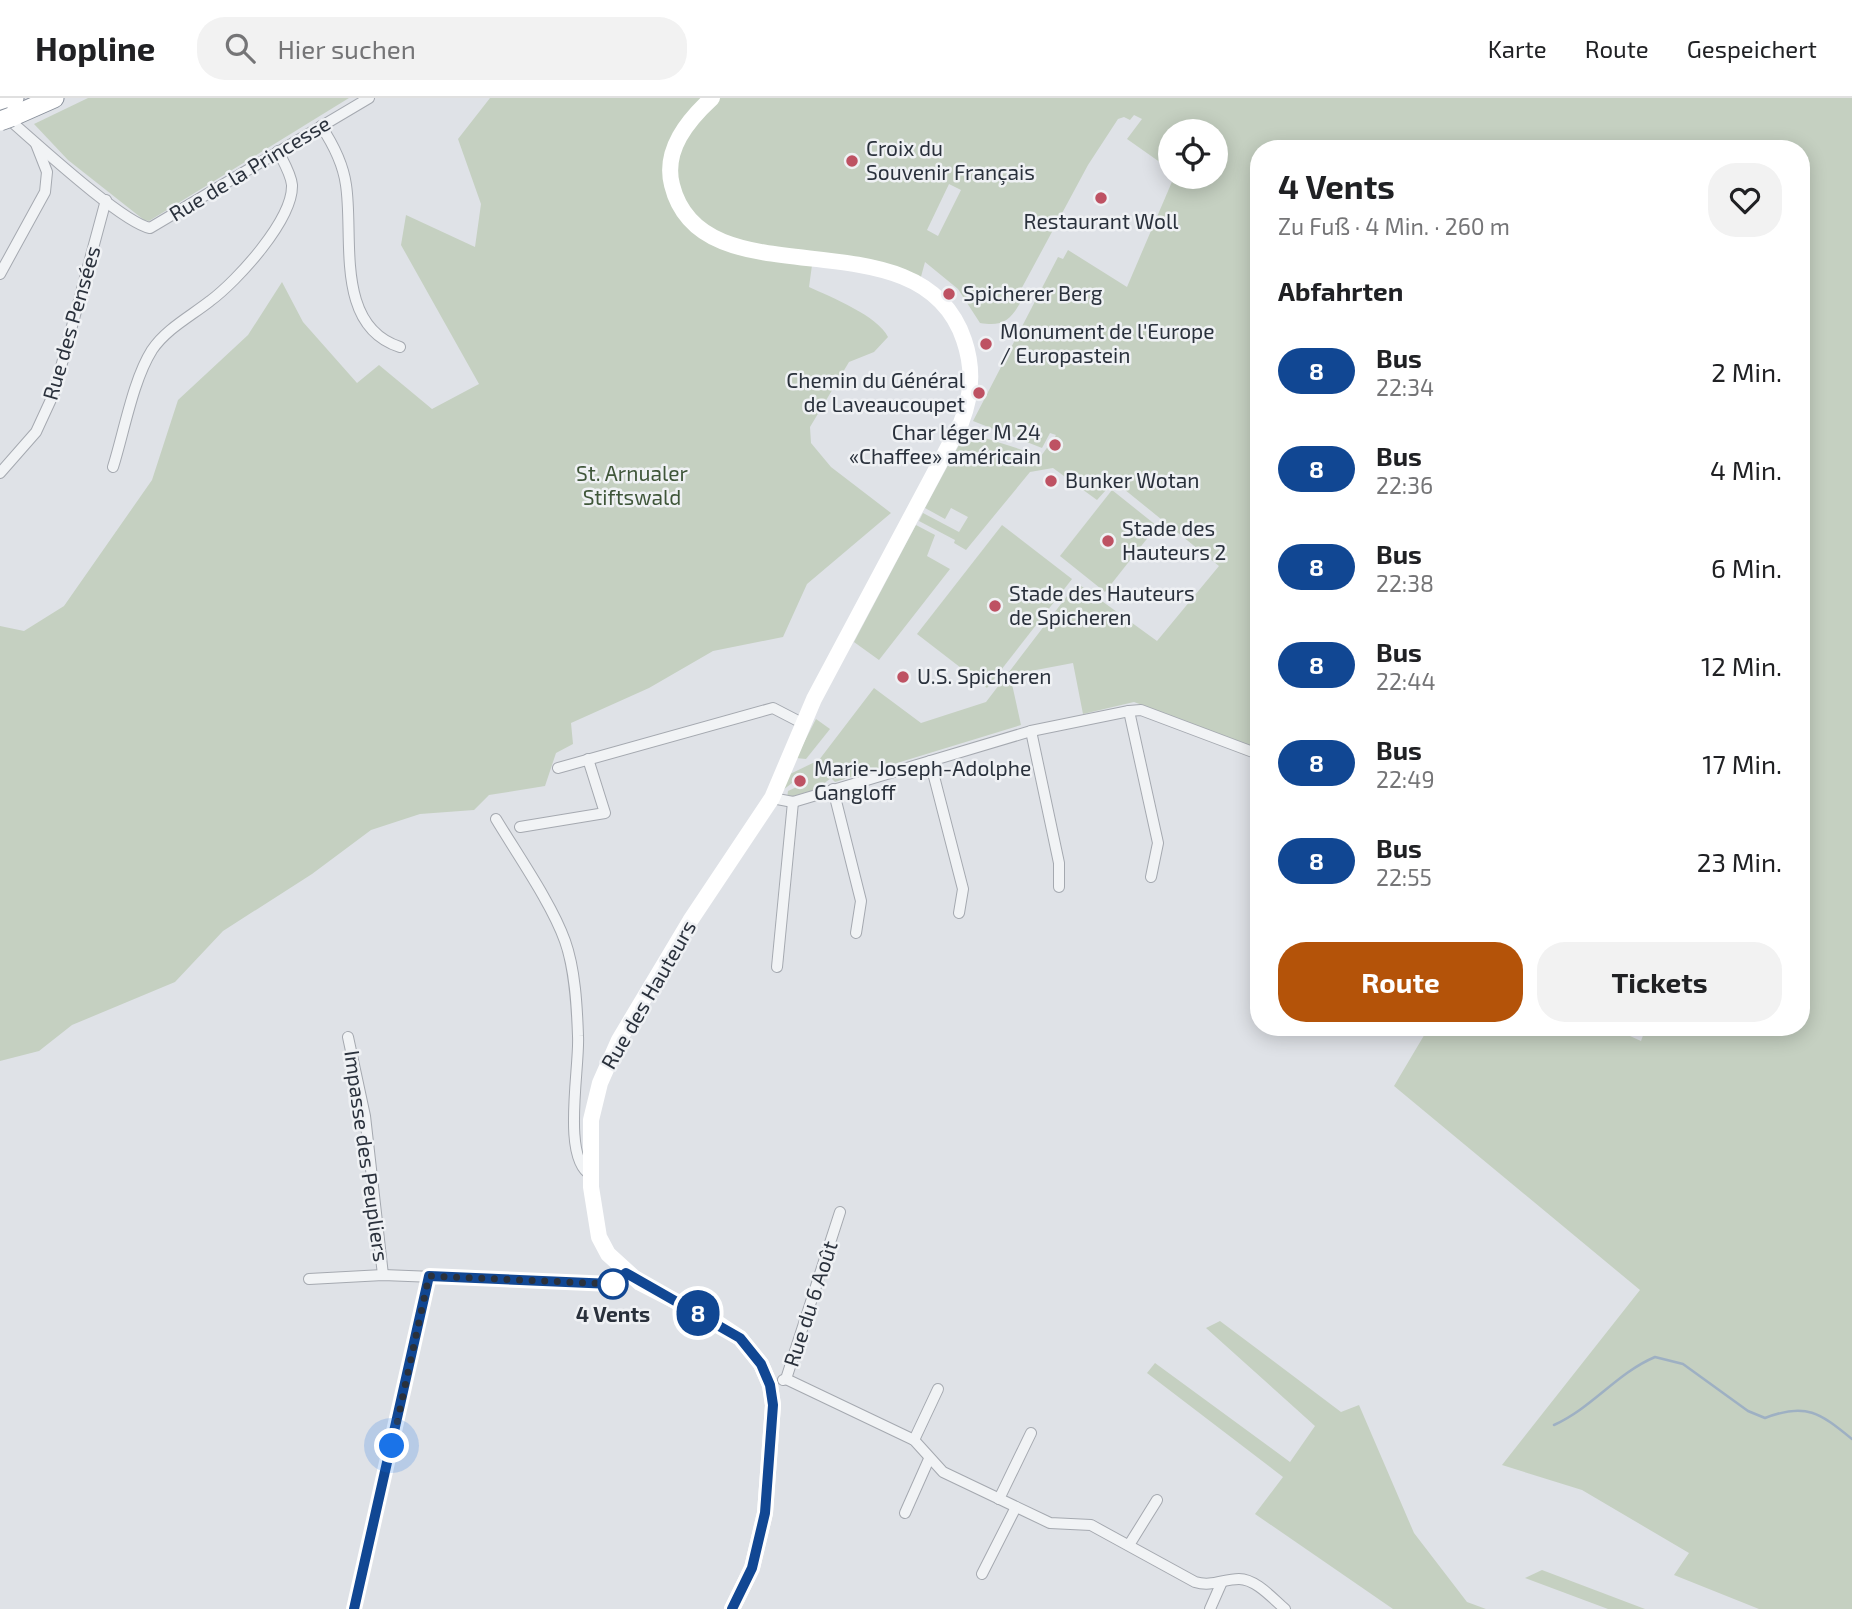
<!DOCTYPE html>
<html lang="de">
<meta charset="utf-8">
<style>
body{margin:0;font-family:"Exo 2",sans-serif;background:#f2f2f2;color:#202124;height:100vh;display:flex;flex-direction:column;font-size:26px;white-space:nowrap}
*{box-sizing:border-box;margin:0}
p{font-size:23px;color:#757577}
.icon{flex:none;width:38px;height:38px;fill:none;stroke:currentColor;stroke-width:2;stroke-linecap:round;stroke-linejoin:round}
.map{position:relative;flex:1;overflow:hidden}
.side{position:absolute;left:1250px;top:42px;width:560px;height:896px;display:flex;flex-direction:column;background:#fff;border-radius:28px;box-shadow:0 4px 18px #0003}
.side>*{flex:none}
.badge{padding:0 14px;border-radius:23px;font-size:24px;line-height:46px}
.fabs{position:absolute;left:1158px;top:21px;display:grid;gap:14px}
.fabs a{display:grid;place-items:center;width:70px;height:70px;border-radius:50%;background:#fff;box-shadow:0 4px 18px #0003;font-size:35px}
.you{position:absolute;width:35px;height:35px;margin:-18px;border:5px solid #fff;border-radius:50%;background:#1a73e8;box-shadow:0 0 0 10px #1a73e833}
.map>.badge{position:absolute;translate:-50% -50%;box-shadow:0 0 0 4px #fff}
h2{padding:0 28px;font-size:26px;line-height:63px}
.round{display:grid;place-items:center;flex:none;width:74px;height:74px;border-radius:28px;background:#f2f2f2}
.summary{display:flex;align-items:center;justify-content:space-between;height:119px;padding:0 28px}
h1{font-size:33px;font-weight:700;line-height:52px}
.cta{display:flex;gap:14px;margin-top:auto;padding:14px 28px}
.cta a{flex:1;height:80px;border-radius:28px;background:#b45309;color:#fff;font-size:28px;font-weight:700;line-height:80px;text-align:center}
.cta a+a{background:#f2f2f2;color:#202124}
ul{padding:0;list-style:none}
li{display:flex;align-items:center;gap:21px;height:98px;padding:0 28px}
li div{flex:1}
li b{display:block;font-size:26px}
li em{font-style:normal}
li .badge{min-width:77px;font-weight:700;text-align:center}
header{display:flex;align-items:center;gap:42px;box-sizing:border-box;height:98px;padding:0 35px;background:#fff;border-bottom:2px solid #e0e0e0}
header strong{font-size:33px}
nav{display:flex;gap:38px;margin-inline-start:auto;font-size:24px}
.search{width:490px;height:63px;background:#f2f2f2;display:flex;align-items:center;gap:18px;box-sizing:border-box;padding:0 24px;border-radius:28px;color:#757577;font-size:26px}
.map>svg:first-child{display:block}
</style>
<header>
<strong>Hopline</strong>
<div class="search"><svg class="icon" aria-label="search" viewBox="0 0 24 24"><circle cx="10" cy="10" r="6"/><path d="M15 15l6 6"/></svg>Hier suchen</div>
<nav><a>Karte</a><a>Route</a><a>Gespeichert</a></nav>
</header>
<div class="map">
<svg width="1852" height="1511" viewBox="0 0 1852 1511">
<rect width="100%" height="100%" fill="#dfe2e7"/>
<g fill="#c5d0c1" fill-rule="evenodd">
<path d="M 88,0 L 349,0 L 149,123 L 144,122 L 68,62 L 34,26 Z"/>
<path d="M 490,0 L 1852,0 L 1852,1511 L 1759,1511 L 1674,1477 L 1689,1455 L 1582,1392 L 1502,1367 L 1640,1192 L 1394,988 L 1429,929 L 1610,929 L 1641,943 L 1646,929 L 1801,929 L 1801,51 L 1258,51 L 1258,651 L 1134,604 L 1083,616 L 1073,565 L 1010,577 L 1021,627 L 835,684 L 831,680 L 817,691 L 787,700 L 788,693 L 805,685 L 801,678 L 783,692 L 788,677 L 819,662 L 874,590 L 921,625 L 986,604 L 1077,485 L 1157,543 L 1219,468 L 1114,383 L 1097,402 L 1053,370 L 1030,374 L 966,452 L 954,445 L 955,442 L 919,423 L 923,415 L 959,434 L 968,419 L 951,410 L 945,421 L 925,410 L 966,334 L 1035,356 L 1030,366 L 1034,368 L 1056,337 L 1050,335 L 1042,350 L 973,323 L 1058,159 L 1063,161 L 1068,152 L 1127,189 L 1174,79 L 1216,79 L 1216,33 L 1171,33 L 1171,72 L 1127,41 L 1142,21 L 1134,17 L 1130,22 L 1124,19 L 1118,21 L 1088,67 L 1018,197 L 1023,200 C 1011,221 1005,229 980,225 L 958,191 L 925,164 L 919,186 L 813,160 L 809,189 C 831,199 878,218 888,239 L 874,254 L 849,264 L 810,329 L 811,345 L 831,369 L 891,415 L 807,486 L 783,539 L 713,553 L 649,590 L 571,625 L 573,646 L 556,655 L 545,688 L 489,697 L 474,712 L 420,716 L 371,732 L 312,776 L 223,833 L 175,884 L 72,927 L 39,953 L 0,963 L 0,528 L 24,533 L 64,508 L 152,382 L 178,302 L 248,237 L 282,184 L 303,224 L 357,285 L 379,267 L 432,311 L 479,286 L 401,147 L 406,117 L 475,149 L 481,106 L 458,41 ZM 949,86 L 961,92 L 938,138 L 927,132 Z"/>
<path d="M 1112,392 L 1157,428 L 1105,494 L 1060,458 Z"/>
<path d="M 916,427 L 935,437 L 927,458 L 950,471 L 879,562 L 854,544 Z"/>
<path d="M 1002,427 L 1072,481 L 987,590 L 917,536 Z"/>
<path d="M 816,621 L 830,631 L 806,661 L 796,660 Z"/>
<path d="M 1220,1223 L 1341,1314 L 1359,1307 L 1414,1435 L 1467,1504 L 1486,1511 L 1393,1511 L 1255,1416 L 1283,1379 L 1147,1275 L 1155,1265 L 1290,1364 L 1315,1328 L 1206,1230 Z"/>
<path d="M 1542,1472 L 1645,1511 L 1608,1511 L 1525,1480 Z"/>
</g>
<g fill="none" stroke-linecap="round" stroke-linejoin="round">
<path stroke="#9eb0c3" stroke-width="2.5" d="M 1554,1327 C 1592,1310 1617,1275 1655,1259 L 1683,1266 L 1748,1313 L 1765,1320 C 1806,1304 1820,1315 1852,1341"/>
<g stroke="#a5a9b0" stroke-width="12">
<g id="street">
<path d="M 6,19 C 33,42 121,124 150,130 L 369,0"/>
<path d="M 321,28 C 333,46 343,65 346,87 C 354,139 334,228 400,249"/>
<path d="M 0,176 L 45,94 L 47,74 L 36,46"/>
<path d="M 113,369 C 124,334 133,282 152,252 C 166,231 191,218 210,203 C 237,183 293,122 292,87 C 291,76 283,63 278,53"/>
<path d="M 0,375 L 36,334 L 54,295 L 106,102"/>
<path d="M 1129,613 L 1158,745 L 1151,779"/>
<path d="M 1031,633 L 1059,765 L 1059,789"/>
<path d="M 930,663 L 963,791 L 959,815"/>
<path d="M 558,670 L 773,610 L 802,625"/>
<path d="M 833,691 L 861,803 L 856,835"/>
<path d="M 772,700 L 793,704 L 1031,633 L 1129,613 L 1141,612 L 1258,656"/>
<path d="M 496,721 C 517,756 552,806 565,843 C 575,871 577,908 578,938 C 580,969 561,1061 591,1077"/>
<path d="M 520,729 L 605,715 L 588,661"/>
<path d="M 777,869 L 793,704"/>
<path d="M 348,939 L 365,1018 L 383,1177"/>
<path d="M 309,1181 L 383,1177 L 612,1186 L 626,1175"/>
<path d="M 786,1281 L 914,1342 L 943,1374 L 1050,1425 L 1091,1427 L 1195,1484 C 1212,1489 1223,1481 1239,1481 C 1256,1481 1273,1501 1285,1511"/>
<path d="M 783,1282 L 786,1281 L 840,1114"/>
<path d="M 914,1342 L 938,1291"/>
<path d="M 999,1401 L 1031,1335"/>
<path d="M 905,1415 L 929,1361"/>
<path d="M 1129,1447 L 1157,1402"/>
<path d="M 982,1476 L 1016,1409"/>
<path d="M 354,1511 L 429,1178"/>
<path d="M 1210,1511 L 1221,1486"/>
</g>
</g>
<g stroke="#89909b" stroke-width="21">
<g id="highway">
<path d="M 0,6 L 14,0"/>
<path d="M 11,19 L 54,0"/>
</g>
</g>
<use href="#street" stroke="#f1f3f5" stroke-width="10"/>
<path stroke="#fff" stroke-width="16" d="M 712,0 C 688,22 663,52 672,87 C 702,209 920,110 964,242 C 974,271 972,297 961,325 L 814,601 L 772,700 L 690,823 L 619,942 L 600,985 L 591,1022 L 591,1089 L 599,1139 L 608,1156 L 640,1185 L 716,1224 L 740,1240 L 761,1266 L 770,1287 L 773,1307 L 765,1415 L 752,1470 L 732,1511"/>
<use href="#highway" stroke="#fff" stroke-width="19"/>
<g stroke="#89909b" stroke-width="21" stroke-linecap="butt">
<path id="highway-bridge" d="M 0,23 L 11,19"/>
</g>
<use href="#highway-bridge" stroke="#fff" stroke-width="19"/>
</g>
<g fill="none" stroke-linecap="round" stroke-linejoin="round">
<g stroke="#fff" stroke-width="16">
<path id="line" d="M 354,1511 L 429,1178 L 612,1186 L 626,1175 L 740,1240 L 761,1266 L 770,1287 L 773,1307 L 765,1415 L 752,1470 L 732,1511"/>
</g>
<use href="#line" stroke="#114793" stroke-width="10"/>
<path stroke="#2a313c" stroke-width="7" stroke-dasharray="0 12.6" d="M 392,1348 L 429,1178 L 613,1186"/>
</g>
<g fill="#be5263" stroke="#eff1f4" stroke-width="2.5">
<circle cx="852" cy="63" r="7"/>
<circle cx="1101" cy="100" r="7"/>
<circle cx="949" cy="196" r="7"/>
<circle cx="986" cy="246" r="7"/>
<circle cx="979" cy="295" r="7"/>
<circle cx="1055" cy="347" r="7"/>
<circle cx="1051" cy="383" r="7"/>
<circle cx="1108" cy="443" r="7"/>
<circle cx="995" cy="508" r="7"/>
<circle cx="903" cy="579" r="7"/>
<circle cx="800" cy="683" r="7"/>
</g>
<circle fill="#fff" stroke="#114793" stroke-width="3.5" cx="613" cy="1186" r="14"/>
<g text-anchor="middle" stroke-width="5" stroke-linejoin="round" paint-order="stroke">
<g font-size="21" fill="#2a313c" stroke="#eff1f4" text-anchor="start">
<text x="866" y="58">Croix du<tspan x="866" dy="24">Souvenir Français</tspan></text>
<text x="1101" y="131" text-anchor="middle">Restaurant Woll</text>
<text x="963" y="203">Spicherer Berg</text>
<text x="1000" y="241">Monument de l'Europe<tspan x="1000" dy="24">/ Europastein</tspan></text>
<text x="965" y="290" text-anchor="end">Chemin du Général<tspan x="965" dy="24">de Laveaucoupet</tspan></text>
<text x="1041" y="342" text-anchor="end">Char léger M 24<tspan x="1041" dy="24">«Chaffee» américain</tspan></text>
<text x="1065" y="390">Bunker Wotan</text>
<text x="1122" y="438">Stade des<tspan x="1122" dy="24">Hauteurs 2</tspan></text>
<text x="1009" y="503">Stade des Hauteurs<tspan x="1009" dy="24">de Spicheren</tspan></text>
<text x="917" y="586">U.S. Spicheren</text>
<text x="814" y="678">Marie-Joseph-Adolphe<tspan x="814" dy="24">Gangloff</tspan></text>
</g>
<g font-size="21" fill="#2a313c" stroke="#eff1f4">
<text transform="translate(250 71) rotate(-31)" y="7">Rue de la Princesse</text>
<text transform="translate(72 225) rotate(-74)" y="7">Rue des Pensées</text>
<text transform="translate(649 897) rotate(-60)" y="7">Rue des Hauteurs</text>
<text transform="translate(366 1058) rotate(82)" y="7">Impasse des Peupliers</text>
<text transform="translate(811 1206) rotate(-72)" y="7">Rue du 6 Août</text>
</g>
<g font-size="21" fill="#3f5639" stroke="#eff1f4">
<text x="632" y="383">St. Arnualer<tspan x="632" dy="24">Stiftswald</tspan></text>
</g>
<g font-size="21" font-weight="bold" fill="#2a313c" stroke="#eff1f4">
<text x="613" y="1224">4 Vents</text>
</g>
</g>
</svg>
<div class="fabs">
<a><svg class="icon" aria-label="locate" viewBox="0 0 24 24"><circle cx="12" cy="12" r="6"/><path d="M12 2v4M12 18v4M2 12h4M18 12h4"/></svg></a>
</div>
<div class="you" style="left:392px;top:1348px"></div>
<b class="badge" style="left:698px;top:1215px;background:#114793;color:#fff">8</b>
<section class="side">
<div class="summary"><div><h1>4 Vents</h1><p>Zu Fuß · 4 Min. · 260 m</p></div><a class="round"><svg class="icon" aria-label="heart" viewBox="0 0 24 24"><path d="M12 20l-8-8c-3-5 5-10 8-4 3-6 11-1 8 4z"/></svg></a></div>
<h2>Abfahrten</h2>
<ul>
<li><span class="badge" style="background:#114793;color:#fff">8</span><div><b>Bus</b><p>22:34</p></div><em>2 Min.</em></li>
<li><span class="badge" style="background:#114793;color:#fff">8</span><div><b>Bus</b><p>22:36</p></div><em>4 Min.</em></li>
<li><span class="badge" style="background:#114793;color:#fff">8</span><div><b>Bus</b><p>22:38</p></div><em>6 Min.</em></li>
<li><span class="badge" style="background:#114793;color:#fff">8</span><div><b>Bus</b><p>22:44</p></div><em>12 Min.</em></li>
<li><span class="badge" style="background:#114793;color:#fff">8</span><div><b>Bus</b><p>22:49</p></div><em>17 Min.</em></li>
<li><span class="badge" style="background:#114793;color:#fff">8</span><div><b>Bus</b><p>22:55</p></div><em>23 Min.</em></li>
</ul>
<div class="cta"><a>Route</a><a>Tickets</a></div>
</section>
</div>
